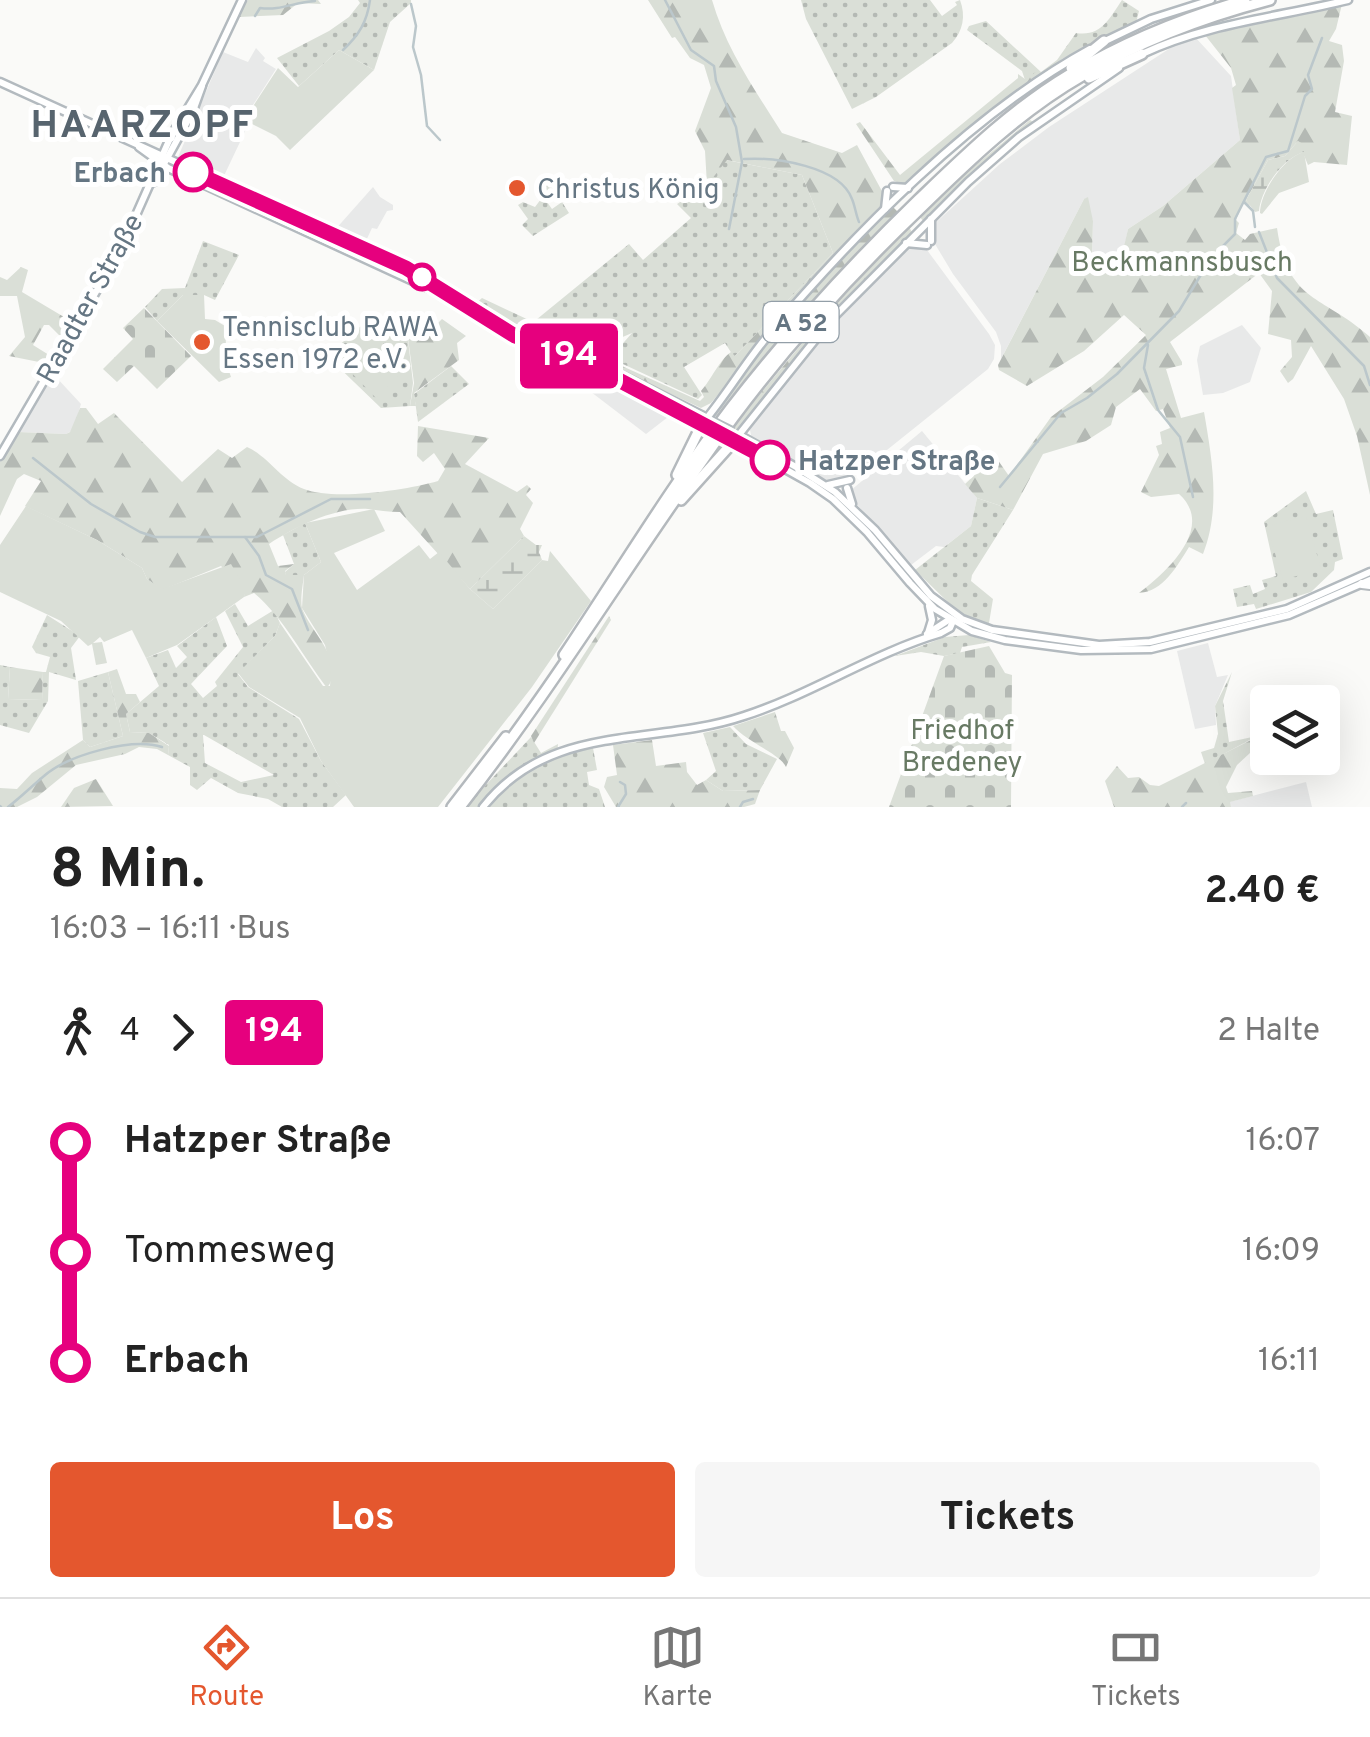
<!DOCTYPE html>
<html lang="de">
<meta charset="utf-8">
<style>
body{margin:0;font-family:Overpass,sans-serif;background:#f6f6f6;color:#222;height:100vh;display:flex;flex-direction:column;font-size:38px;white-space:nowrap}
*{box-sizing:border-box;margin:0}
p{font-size:32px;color:#767676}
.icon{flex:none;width:55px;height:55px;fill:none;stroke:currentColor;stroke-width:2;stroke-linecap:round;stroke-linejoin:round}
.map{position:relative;height:807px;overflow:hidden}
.drawer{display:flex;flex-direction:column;background:#fff;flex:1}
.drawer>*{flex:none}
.badge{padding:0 20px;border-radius:8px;font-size:35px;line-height:65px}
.buttons{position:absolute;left:1250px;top:685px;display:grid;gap:20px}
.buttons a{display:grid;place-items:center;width:90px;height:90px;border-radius:10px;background:#fff;box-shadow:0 10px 40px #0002;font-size:50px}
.map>.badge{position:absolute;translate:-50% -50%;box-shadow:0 0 0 5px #fff}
.legs{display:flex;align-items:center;gap:15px;height:110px;padding:0 50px;font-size:32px}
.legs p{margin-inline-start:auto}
.head{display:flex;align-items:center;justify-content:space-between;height:170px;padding:0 50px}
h1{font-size:55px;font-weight:700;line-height:75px}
.cta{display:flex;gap:20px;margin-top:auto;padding:20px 50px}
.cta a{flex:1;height:115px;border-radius:10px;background:#e4572e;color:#fff;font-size:40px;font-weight:700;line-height:115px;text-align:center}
.cta a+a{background:#f6f6f6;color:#222}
ul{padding:0 50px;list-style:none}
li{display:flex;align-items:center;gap:35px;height:110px;font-size:38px}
li i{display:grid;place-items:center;width:15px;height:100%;margin:0 12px;background:currentColor}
li i::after{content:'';width:25px;height:25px;margin:-12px;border:8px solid;border-radius:50%;background:#fff}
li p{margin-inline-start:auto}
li:first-child i{background:linear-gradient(#0000 50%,currentColor 0)}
li:last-child i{background:linear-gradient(currentColor 50%,#0000 0)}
.dock{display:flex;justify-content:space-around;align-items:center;height:140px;border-top:2px solid #e0e0e0;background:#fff;font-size:28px;color:#767676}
.dock a{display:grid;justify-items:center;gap:5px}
.dock .active{color:#e4572e}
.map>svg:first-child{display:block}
</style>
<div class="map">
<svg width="1370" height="807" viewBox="0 0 1370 807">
<defs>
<pattern id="grass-dots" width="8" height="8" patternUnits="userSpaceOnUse" patternTransform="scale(2.5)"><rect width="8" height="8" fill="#dadfd7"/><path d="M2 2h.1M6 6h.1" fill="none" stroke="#b4b9b4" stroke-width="1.8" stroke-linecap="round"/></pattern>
<pattern id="forest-firs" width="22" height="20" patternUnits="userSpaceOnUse" patternTransform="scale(2.5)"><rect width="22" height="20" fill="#dadfd7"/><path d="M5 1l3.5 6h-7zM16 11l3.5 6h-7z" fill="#b4b9b4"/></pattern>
<pattern id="wetland-marsh" width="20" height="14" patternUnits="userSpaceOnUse" patternTransform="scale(2.5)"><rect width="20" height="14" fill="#dadfd7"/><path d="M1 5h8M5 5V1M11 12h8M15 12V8" fill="none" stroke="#b4b9b4"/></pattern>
<pattern id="cemetery-stones" width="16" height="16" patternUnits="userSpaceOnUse" patternTransform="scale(2.5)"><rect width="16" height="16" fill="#dadfd7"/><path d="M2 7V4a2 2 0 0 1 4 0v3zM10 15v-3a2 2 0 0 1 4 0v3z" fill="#b4b9b4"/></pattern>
</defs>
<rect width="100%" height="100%" fill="#fafaf8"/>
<g fill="#e8e9e9">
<path d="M 1195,37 L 1231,76 L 1240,140 L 1163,206 L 1128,229 L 1121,265 L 1092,256 L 1093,221 L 1084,199 L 1001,359 L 1001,346 L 996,332 L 953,274 L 935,244 L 933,225 L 1000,164 L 1049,127 L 1181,41 Z"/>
<path d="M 256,48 L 265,58 L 263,61 L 276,69 L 244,119 L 249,123 L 222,180 L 178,157 L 223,52 L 248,62 Z"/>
<path d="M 373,187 L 380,197 L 393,205 L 393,210 L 387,211 L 377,229 L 372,228 L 364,245 L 334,231 Z"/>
<path d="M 911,246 L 927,250 L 989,334 L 995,345 L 994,359 L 988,369 L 882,454 L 843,480 L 831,483 L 775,449 L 752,439 L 749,426 L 853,302 L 905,248 Z"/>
<path d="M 1242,325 L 1261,348 L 1250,382 L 1223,393 L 1203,395 L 1197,360 L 1200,346 Z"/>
<path d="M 565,362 L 587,372 L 668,417 L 646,434 L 561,369 Z"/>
<path d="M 55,376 L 81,404 L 73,430 L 66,434 L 19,432 L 52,377 Z"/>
<path d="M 922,431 L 977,498 L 971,526 L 944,547 L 936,546 L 911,565 L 852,499 L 850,491 Z"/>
<path d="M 1208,643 L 1217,677 L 1228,675 L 1215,706 L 1216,725 L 1195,729 L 1177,651 Z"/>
<path d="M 1306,782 L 1312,807 L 1231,807 L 1229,802 Z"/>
</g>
<g fill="url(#grass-dots)" fill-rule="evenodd">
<path d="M 358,0 L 411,0 L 411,3 L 390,22 L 374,70 L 339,50 L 299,86 L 277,58 L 329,31 L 349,17 L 360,3 Z"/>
<path d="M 801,0 L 930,0 L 942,16 L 957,5 L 955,2 L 960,0 C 966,16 963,31 952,43 L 876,97 L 852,109 L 806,19 Z"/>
<path d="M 1122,0 L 1139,11 L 1136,23 L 1062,59 L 1041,76 L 1025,80 L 1022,71 L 967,30 L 969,26 L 986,21 L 1041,72 L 1057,60 L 1076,33 C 1101,37 1109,19 1122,0 Z"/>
<path d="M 726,160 L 802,175 L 833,253 L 734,357 L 725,343 L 684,367 L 702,395 L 698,399 L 610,358 L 632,333 L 604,345 L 596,354 L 554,346 L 520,333 L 629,244 L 643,260 L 691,218 L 677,204 L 706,185 Z"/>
<path d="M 545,178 L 557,194 L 547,202 L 552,209 L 562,202 L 569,213 L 533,236 L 522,225 L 528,219 L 518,205 L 523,202 L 535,207 L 541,199 L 536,191 L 540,187 L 538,183 Z"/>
<path d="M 203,241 L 239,255 L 215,300 L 204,295 L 183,295 L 157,321 L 145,307 L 162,289 L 185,288 Z"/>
<path d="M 482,298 L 531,321 L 517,331 L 472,307 Z"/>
<path d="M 369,319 L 391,328 L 395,324 L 407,331 L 413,383 L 410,406 L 381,408 L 327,356 Z"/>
<path d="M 451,366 L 469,384 L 418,422 L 414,394 Z"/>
<path d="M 1306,491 L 1316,514 L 1333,510 L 1343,559 L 1335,562 L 1334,570 L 1311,592 L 1256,609 L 1254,604 L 1237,607 L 1233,589 L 1250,585 L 1253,594 L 1265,589 L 1262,580 L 1276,576 L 1264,522 Z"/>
<path d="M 977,498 L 1013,510 L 972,575 L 971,581 L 993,599 L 989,623 L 986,625 L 957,611 L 915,570 L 971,526 Z"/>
<path d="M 305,523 L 321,562 L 304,575 L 286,576 L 285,572 L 294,564 L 283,535 Z"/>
<path d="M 235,604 L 248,626 L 274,610 L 280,623 L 275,636 L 238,674 L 248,687 L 299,719 L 321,761 L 346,795 L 333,807 L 282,807 L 268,799 L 238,793 L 211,778 L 197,790 L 190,785 L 190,767 L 168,755 L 169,745 L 149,733 L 130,732 L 126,714 L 159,686 L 146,658 L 168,650 L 176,668 L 187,657 L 177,646 L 216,617 L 227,646 L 191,684 L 203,698 L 217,686 L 215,682 L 243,647 L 225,611 ZM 203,735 L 204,735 L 274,775 L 241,782 L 205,763 Z"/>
<path d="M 47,615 L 80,636 L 71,648 L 76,680 L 49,672 L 48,701 L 29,733 L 0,725 L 0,665 L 10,667 L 8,699 L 42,700 L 43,672 L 46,672 L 50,657 L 36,653 L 32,647 Z"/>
<path d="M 969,635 L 991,642 L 962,647 L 960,653 L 944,656 L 921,652 L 895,656 L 945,637 Z"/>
<path d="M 108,672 L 123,736 L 90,747 L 83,740 L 78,681 Z"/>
<path d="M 1232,672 L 1223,701 L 1229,742 L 1257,736 L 1205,764 L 1201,752 L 1214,748 L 1218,734 L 1215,706 Z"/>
<path d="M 730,727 L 746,744 L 777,759 L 760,790 L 723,791 L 706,780 L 716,771 L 703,733 Z"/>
<path d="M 531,737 L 541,753 L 558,744 L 557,756 L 593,748 L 597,770 L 587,772 L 589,785 L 599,789 L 605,807 L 465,807 Z"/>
</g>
<g fill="url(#forest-firs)">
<path d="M 248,0 L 318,0 L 321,4 L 298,3 L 283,15 L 239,17 Z"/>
<path d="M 648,0 L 712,0 C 726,49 755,90 782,133 L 842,153 L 857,145 L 883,193 L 879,212 L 858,229 L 711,403 L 701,408 L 603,362 L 604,358 L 700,401 L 704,397 L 701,391 C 711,380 720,359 731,352 L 735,356 L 833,253 L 802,175 L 727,160 L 707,185 L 705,151 L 695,131 L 711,88 L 704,65 L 690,58 L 675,37 L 672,38 Z"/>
<path d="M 1342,4 L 1336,29 L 1329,41 L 1342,45 L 1344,61 L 1335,112 L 1352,116 L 1347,165 L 1314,162 L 1308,165 L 1298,141 L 1285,156 L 1268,160 L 1246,200 L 1251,206 L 1243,203 L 1236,220 L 1239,223 L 1236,233 L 1245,240 L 1250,234 L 1277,228 C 1288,304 1322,294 1370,337 L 1370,495 L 1357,436 L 1344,399 L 1311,346 L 1293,379 L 1288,383 L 1280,371 L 1292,357 L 1291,340 L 1268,334 L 1272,291 L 1259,273 L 1170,342 L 1182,362 L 1182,365 L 1166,369 L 1181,418 L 1204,412 C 1212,459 1221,508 1203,554 L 1189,547 C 1177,566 1163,592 1139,593 C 1163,575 1217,528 1179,494 L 1151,497 L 1141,492 L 1159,455 L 1156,446 L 1162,444 L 1160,432 L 1170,428 L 1163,409 L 1156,411 L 1140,389 L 1116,407 L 1111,425 L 1086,441 L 1043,454 L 1013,510 L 977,498 L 965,484 L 995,456 L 1009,476 L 1051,417 L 1103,377 L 1146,335 L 1124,315 L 1084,351 L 1027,386 L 999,370 L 998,365 L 1084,199 L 1088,197 L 1093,221 L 1092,255 L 1120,264 L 1128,229 L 1163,206 L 1240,140 L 1232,88 L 1236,85 L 1231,68 L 1205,35 Z"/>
<path d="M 1036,72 L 1040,72 L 1041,76 L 906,185 L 894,181 L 856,124 L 860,122 L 900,175 L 1018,78 L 1018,74 L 1025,79 Z"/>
<path d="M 1030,120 L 1035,123 L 991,156 L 923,221 L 920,217 L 948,188 Z"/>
<path d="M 892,206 L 899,213 L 834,280 L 718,420 L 711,416 L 786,319 Z"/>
<path d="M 909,227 L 912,232 L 806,346 L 739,431 L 732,428 L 843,294 Z"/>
<path d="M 21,267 L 28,270 L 22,292 L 64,317 L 68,326 L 61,337 L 49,325 L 44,325 L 33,345 L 49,355 L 44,363 L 9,356 L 25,337 L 17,296 L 0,296 L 0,277 L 7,280 Z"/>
<path d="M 442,319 L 466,336 L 457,343 L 459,360 L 414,393 L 416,406 L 410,406 L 414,383 L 407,331 L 420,341 Z"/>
<path d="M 80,408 L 86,408 L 98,424 L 114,413 L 182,482 L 218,449 L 232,458 L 247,447 C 268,456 281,480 304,489 C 334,501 407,490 438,481 L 445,469 L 434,453 L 423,462 L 417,456 L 418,426 L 489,438 L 465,464 L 517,492 L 527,485 L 531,489 L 526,495 L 533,503 L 520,529 L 524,536 L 470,589 L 400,512 C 388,512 378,510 368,509 C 335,507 295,527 269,544 L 278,566 L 294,564 L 285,571 L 286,575 L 304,575 C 303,584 300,599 302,608 C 309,630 347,662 327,688 C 303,657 284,618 254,593 L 244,597 L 245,589 L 221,566 L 162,590 L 147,579 L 142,568 L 97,540 L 25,506 L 41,481 L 24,474 L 17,479 L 0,516 L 0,462 L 18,432 L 66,434 L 70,432 Z"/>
<path d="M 609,616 L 611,620 L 534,743 L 531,736 Z"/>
<path d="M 10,667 L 43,672 L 42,700 L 8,699 Z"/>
<path d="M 117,669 L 126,694 L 136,694 L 140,702 L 126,714 L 130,732 L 149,733 L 169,746 L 168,755 L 157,749 L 139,747 L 125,754 L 76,765 L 37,797 L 17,807 L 0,807 L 0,788 L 17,789 L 32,773 L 83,740 L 90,747 L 123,736 L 108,672 Z"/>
<path d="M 775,712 L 781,731 L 785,731 L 794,748 L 786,767 C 780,754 747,742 733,726 Z"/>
<path d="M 1257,737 L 1263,741 L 1237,765 L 1226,787 L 1228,793 L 1252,791 L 1253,796 L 1230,802 L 1231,807 L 1114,807 L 1105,781 L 1117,766 L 1128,778 L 1139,777 L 1150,785 L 1159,786 Z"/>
<path d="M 652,740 L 656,766 L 686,762 L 687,772 L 697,785 L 706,780 L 723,791 L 760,790 L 755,804 L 744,807 L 616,807 L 604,787 L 607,777 L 617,775 L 613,745 Z"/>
<path d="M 96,779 L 113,806 L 61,807 L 74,788 Z"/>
</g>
<g fill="url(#wetland-marsh)">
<path d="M 1298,141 L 1303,144 L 1304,152 C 1283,158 1261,189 1259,211 L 1255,212 L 1246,200 L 1268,160 L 1285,156 Z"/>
<path d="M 524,536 L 536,545 L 542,545 L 539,552 L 542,560 L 493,609 L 470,589 Z"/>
</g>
<g fill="url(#cemetery-stones)">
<path d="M 144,308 L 191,356 L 157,389 L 134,366 L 117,382 L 103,369 L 133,339 L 123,328 Z"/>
<path d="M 989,646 L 1005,673 L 1012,675 L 1011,807 L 889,807 L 944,656 Z"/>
</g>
<g fill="#dadfd7">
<path d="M 339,50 L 374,70 L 290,150 L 276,136 L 244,120 L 278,68 L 298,87 Z"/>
<path d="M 1304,152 L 1309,182 L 1279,193 L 1262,214 L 1260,213 C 1260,192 1284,157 1304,152 Z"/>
<path d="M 183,295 L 204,295 L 205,319 L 215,320 L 225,326 L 227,365 L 231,377 L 219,382 L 157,321 Z"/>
<path d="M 364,331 L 404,371 L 376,398 L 337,358 Z"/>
<path d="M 26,506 L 97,540 L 142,568 L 147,579 L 162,589 L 231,564 L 246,590 L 244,597 L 177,645 L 146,658 L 132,630 L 104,642 L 100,637 L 93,643 L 102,642 L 107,663 L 96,665 L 92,644 L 88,646 L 61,621 L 0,592 L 0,545 Z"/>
<path d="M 374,509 L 385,531 L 334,553 L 357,590 L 419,545 L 430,559 L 439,552 L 470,589 L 493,609 L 542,560 L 548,561 L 550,551 L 591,601 L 532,687 L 438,807 L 354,807 L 321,761 L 300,718 L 249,687 L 238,673 L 275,636 L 280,623 L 323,686 L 330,686 L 331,670 L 325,645 L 302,608 L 304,575 L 321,562 L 305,523 Z"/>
<path d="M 1306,516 L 1321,569 L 1286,579 L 1284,584 L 1267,526 Z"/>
</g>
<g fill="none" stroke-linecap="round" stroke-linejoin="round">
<g stroke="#bbc7cb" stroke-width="2.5">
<path d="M 665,0 L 691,50 L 714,66 L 716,81 L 736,127 L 742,162 L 729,229"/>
<path d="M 411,4 L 416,26 L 413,47 L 421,75 L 427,126 L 440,140"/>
<path d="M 255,16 L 260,8 C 280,11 295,2 315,1"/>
<path d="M 343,50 C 359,35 367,22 370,0"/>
<path d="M 744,159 C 775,157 840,166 852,199 C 855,206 856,215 859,222"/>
<path d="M 1244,202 L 1253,211 L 1255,227"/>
<path d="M 1259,232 L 1277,278 L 1364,366 L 1370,385"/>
<path d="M 1148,345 L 1144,368 L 1158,410 L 1180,437 L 1193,497"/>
<path d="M 33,458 L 91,504 L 140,532 L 155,537 L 257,537 L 331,499 L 370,499"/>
<path d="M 1000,487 L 1061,413 L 1087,398 L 1117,374 L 1179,311 L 1211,258 L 1235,234 L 1235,219 L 1266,157 L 1288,151 L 1305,96 L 1312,89 L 1308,75 L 1322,38"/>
<path d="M 245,537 L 259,556 L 266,575 L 292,589 L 308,630"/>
<path d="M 0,806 L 1,807"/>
<path d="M 8,807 C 21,797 32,786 44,776 C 68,755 132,737 162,747"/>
<path d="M 618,807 L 626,794 L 625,785 L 620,782"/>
<path d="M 740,807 L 743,802 L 753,799"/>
<path d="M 1182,807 L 1186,803"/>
</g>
<g stroke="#b3babf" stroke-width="11">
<g id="secondary">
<path d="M 1101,43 L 1151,19 L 1211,0"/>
<path d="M 1142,54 C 1208,23 1279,17 1348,0"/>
<path d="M 0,82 L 406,267 L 446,292"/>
<path d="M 139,147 L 168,168 L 454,300 L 529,342 L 599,364 L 709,419"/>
<path d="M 154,182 L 193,111 L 202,86"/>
<path d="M 893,187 L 908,188"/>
<path d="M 885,209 L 887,191"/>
<path d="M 931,241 L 931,219"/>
<path d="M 906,243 L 927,245"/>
<path d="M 587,364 L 704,425"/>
<path d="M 702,424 C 725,397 743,366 766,338 C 853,235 971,114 1090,49"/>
<path d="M 739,435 L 796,467 L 835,492 L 875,530 L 931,596 L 962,619 L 992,630 L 1099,645 L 1150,642 L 1287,609 L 1370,572"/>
<path d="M 734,441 L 831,320 L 968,182 L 1019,137 L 1119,68"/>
<path d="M 735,441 L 810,483 L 833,499 L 867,532 L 910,583 L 935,609 L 972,631 L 1005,640 L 1081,650 L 1151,649 L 1289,615 L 1370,580"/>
<path d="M 0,456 L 121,249 L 171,136 L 202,85 L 242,0"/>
<path d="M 828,485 L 850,480"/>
<path d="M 847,488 L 852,504"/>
<path d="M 928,633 L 932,620 L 929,606"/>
<path d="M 927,634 L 950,619"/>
<path d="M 483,807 C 551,721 652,747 744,716 C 812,694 873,653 941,633 L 950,628 L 953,621"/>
</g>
</g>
<g stroke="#b5babe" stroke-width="12">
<path id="primary" d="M 1362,584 L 1370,585"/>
</g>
<g stroke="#b4b9bd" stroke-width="14">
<g id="highway">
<path d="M 1071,68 L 1104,41"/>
<path d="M 1089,78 L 1142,54"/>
<path d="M 677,475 L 702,424"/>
<path d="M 681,500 L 734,441"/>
<path d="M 564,655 C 619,573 670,488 730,409 C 787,335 851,265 918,200 C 966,154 1013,108 1070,74 C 1124,42 1185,17 1245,0"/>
<path d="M 452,807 L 506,737"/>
<path d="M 460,807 C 558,682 639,546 733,418 C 789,343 852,274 919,210 C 969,161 1021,111 1082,76 C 1140,41 1205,17 1270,0"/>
</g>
</g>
<use href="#secondary" stroke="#fff" stroke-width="6"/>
<use href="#primary" stroke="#fff" stroke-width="8"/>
<use href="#highway" stroke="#fff" stroke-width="9"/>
<g stroke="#b3babf" stroke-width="11" stroke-linecap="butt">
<g id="secondary-bridge">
<path d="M 711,421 L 733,432"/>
<path d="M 707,426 L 729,438"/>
</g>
</g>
<use href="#secondary-bridge" stroke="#fff" stroke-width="6"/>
</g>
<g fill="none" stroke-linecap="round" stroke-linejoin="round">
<g stroke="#fff" stroke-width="22">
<path id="line-1" d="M 193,172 L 406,268 L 515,336 L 577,358 L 770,460"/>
</g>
<use href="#line-1" stroke="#e6007e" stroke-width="15"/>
</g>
<g fill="#fff" stroke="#e6007e" stroke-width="5">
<circle cx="193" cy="172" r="18"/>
<circle cx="422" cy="277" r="12"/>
<circle cx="770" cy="460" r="18"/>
</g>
<g fill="#e4572e" stroke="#fff" stroke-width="4">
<circle cx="517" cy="188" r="10"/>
<circle cx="202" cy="342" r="10"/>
</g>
<g text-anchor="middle" stroke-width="10" stroke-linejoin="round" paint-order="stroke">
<rect fill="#fff" stroke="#939fa8" stroke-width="2.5" x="763.5" y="302" width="75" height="40" rx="8"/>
<g font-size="25" font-weight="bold" fill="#657683">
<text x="801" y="331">A 52</text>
</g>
<g font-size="28" font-weight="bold" fill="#657683" stroke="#fff" text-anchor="end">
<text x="166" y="182">Erbach</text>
<text x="798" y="470" text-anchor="start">Hatzper Straße</text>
</g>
<g font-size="28" fill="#657683" stroke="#fff" text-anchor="start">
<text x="537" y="198">Christus König</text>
<text x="222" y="336">Tennisclub RAWA<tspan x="222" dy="32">Essen 1972 e.V.</tspan></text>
</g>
<g font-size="28" fill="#687a64" stroke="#fff">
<text x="1182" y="271">Beckmannsbusch</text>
<text x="962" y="739">Friedhof<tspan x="962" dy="32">Bredeney</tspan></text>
</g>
<g font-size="28" fill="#657683" stroke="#fff">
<text transform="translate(89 298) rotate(-61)" y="10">Raadter Straße</text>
</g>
<g font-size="38" font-weight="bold" letter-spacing="2.5" fill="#57646e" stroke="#fff">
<text x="143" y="137">HAARZOPF</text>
</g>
</g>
</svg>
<div class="buttons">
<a><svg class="icon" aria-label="layers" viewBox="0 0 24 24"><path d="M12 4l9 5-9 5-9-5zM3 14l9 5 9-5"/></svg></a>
</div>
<b class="badge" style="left:569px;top:356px;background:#e6007e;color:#fff">194</b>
</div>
<section class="drawer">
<div class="head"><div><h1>8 Min.</h1><p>16:03 – 16:11 · Bus</p></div><b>2.40 €</b></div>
<div class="legs"><svg class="icon" aria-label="walk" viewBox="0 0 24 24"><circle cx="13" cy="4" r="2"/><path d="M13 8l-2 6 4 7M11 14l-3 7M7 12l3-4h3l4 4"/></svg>4<svg class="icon" aria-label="forward" viewBox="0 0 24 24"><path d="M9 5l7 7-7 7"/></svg><b class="badge" style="background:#e6007e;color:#fff">194</b><p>2 Halte</p></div>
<ul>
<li><i style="color:#e6007e"></i><b>Hatzper Straße</b><p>16:07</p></li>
<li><i style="color:#e6007e"></i><span>Tommesweg</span><p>16:09</p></li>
<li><i style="color:#e6007e"></i><b>Erbach</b><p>16:11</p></li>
</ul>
<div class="cta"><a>Los</a><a>Tickets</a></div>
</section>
<nav class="dock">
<a class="active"><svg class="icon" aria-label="directions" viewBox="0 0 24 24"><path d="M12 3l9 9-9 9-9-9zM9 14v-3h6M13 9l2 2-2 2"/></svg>Route</a>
<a><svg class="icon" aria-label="map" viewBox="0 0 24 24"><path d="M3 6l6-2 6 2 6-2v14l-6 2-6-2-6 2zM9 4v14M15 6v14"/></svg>Karte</a>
<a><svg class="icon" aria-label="tickets" viewBox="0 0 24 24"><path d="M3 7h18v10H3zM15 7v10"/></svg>Tickets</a>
</nav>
